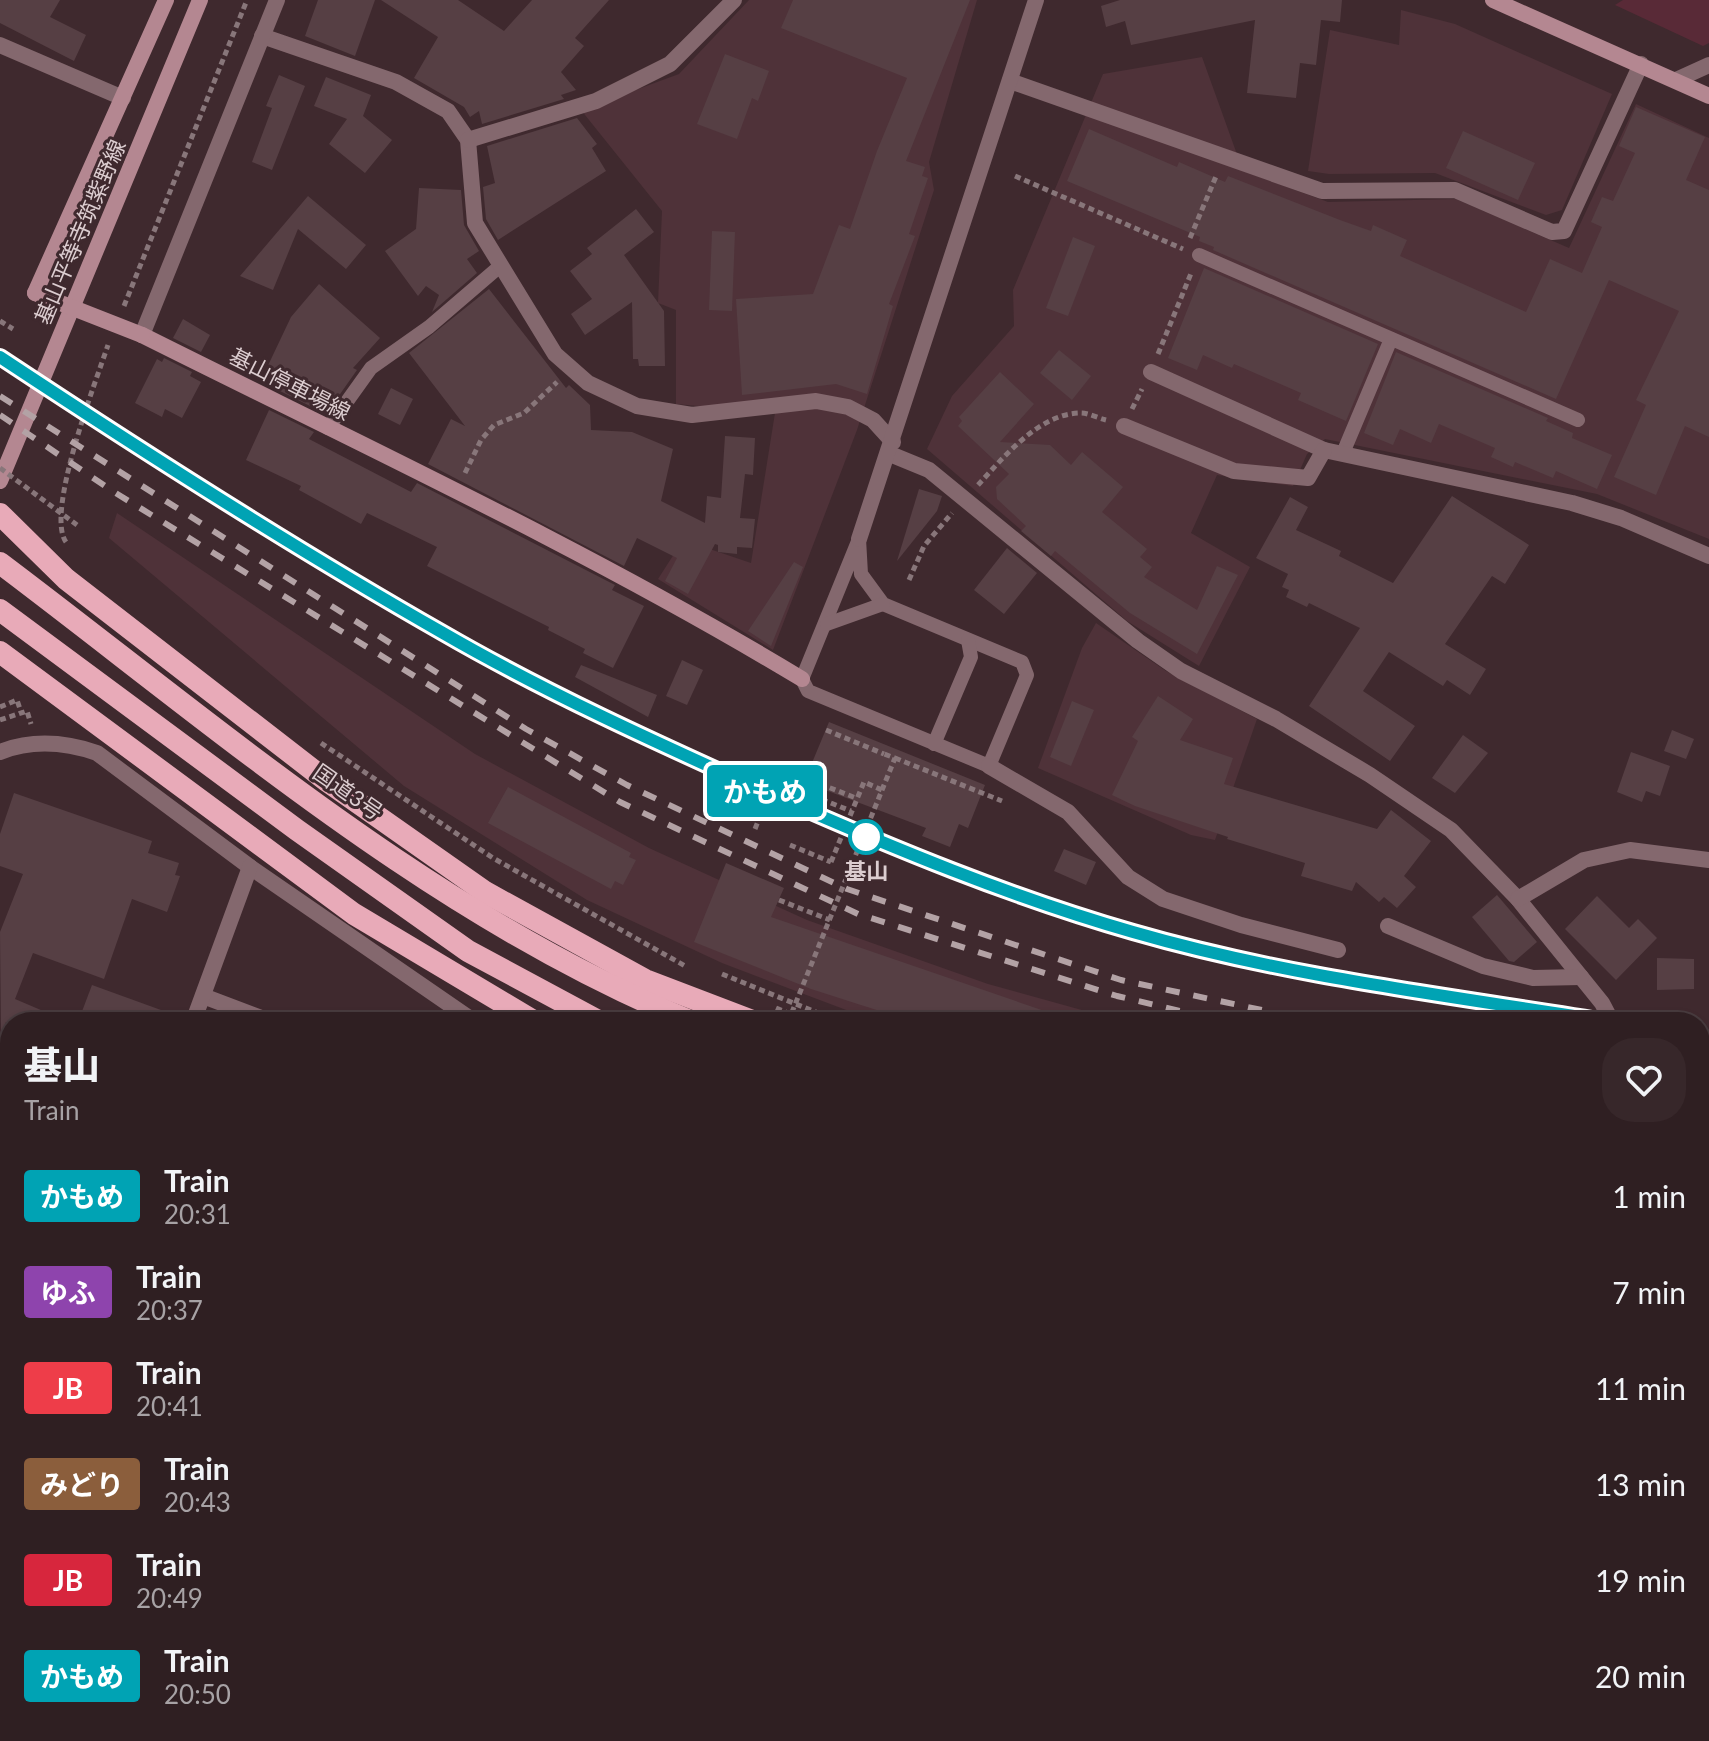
<!DOCTYPE html>
<meta charset="utf-8">
<style>
body{margin:0;font-family:Lato,"Noto Sans JP",sans-serif;background:#37272a;color:#f1f3f6;height:100vh;display:flex;flex-direction:column;font-size:30px;white-space:nowrap}
*{box-sizing:border-box;margin:0}
p{font-size:26px;color:#a7a2a5}
.icon{flex:none;width:44px;height:44px;fill:none;stroke:currentColor;stroke-width:2;stroke-linecap:round;stroke-linejoin:round}
.map{position:relative;flex:1;overflow:hidden}
.sheet{position:absolute;left:0px;top:1012px;width:1710px;height:730px;display:flex;flex-direction:column;background:#2f1f22;border-radius:32px 32px 0 0;box-shadow:0 2px 6px #0004,0 0 0 2px #4a3d40}
.sheet>*{flex:none}
.badge{padding:0 16px;border-radius:6px;font-size:28px;line-height:52px}
.map>.badge{position:absolute;translate:-50% -50%;box-shadow:0 0 0 4px #fff}
.round{display:grid;place-items:center;flex:none;width:84px;height:84px;border-radius:32px;background:#37272a}
.head{display:flex;align-items:center;justify-content:space-between;height:136px;padding:0 24px}
h1{font-size:38px;font-weight:800;line-height:60px}
ul{padding:0;list-style:none}
li{display:flex;align-items:center;gap:24px;height:96px;padding:0 24px}
li div{flex:1}
li b{display:block;font-size:30px}
li em{font-style:normal}
li .badge{min-width:88px;font-weight:700;text-align:center}
.map>svg:first-child{display:block}
</style>
<div class="map">
<svg width="1709" height="1741" viewBox="0 0 1709 1741">
<rect width="100%" height="100%" fill="#3f292e"/>
<g fill="#4f3239">
<path d="M 749,0 L 977,0 L 929,162 L 934,190 L 857,430 L 773,650 L 658,579 L 683,540 L 751,563 L 775,413 L 676,404 L 676,310 L 658,303 L 662,211 L 581,110 L 679,74 Z"/>
<path d="M 1401,10 L 1455,24 L 1612,94 L 1562,210 L 1546,215 L 1435,173 L 1329,174 L 1308,171 L 1330,30 L 1399,45 Z"/>
<path d="M 1202,57 L 1243,171 L 1328,202 L 1456,199 L 1569,248 L 1636,104 L 1709,138 L 1709,539 L 1597,494 L 1325,439 L 1307,454 L 1293,486 L 1217,475 L 1191,533 L 1250,567 L 1199,666 L 1127,621 L 927,449 L 952,396 L 1014,326 L 1013,290 L 1103,74 Z"/>
<path d="M 117,513 L 475,754 L 649,848 L 807,920 L 988,984 L 1125,1022 L 878,1022 L 722,963 L 587,900 L 404,786 L 109,538 Z"/>
<path d="M 1096,623 L 1166,671 L 1257,719 L 1215,840 L 1191,835 L 1038,768 L 1082,648 Z"/>
</g>
<path fill="#592a37" d="M 1623,0 L 1709,0 L 1709,43 L 1703,46 L 1615,5 Z"/>
<g fill="none" stroke-linecap="round" stroke-linejoin="round">
<g stroke="#390418" stroke-width="50">
<path d="M 1700,1481 L 1709,1478"/>
<path d="M 1430,1741 L 1444,1732"/>
</g>
</g>
<g fill="#563f44">
<path d="M 0,0 L 60,0 L 50,17 L 86,35 L 74,61 L 0,23 Z"/>
<path d="M 318,0 L 375,0 L 355,56 L 305,36 Z"/>
<path d="M 381,0 L 458,0 L 504,31 L 532,0 L 609,0 L 575,38 L 584,46 L 561,72 L 576,90 L 561,95 L 564,99 L 482,124 L 479,111 L 470,117 L 464,107 L 414,78 L 438,37 Z"/>
<path d="M 793,0 L 970,0 L 906,161 L 925,167 L 922,176 L 928,178 L 909,234 L 915,236 L 889,304 L 893,306 L 867,394 L 836,384 L 742,395 L 736,299 L 813,294 L 839,225 L 850,229 L 877,151 L 907,78 L 781,28 Z"/>
<path d="M 1120,0 L 1342,0 L 1340,22 L 1321,20 L 1316,65 L 1300,63 L 1296,98 L 1247,93 L 1255,20 L 1131,45 L 1125,21 L 1106,27 L 1101,6 Z"/>
<path d="M 725,54 L 769,71 L 758,101 L 752,98 L 737,139 L 697,124 Z"/>
<path d="M 279,75 L 305,86 L 272,170 L 252,162 L 272,108 L 266,106 Z"/>
<path d="M 326,77 L 371,95 L 363,116 L 392,140 L 365,173 L 329,144 L 347,119 L 314,106 Z"/>
<path d="M 1636,107 L 1705,137 L 1686,180 L 1709,190 L 1709,437 L 1685,426 L 1656,495 L 1614,477 L 1646,405 L 1636,400 L 1679,311 L 1609,280 L 1556,399 L 1213,250 L 1214,247 L 1199,241 L 1200,237 L 1067,181 L 1089,129 L 1177,167 L 1179,162 L 1225,182 L 1228,176 L 1340,220 L 1371,231 L 1373,225 L 1407,240 L 1400,256 L 1526,312 L 1550,259 L 1582,273 L 1602,227 L 1591,222 L 1602,197 L 1613,201 L 1635,153 L 1619,146 Z"/>
<path d="M 577,118 L 597,144 L 592,148 L 606,171 L 498,240 L 486,219 L 483,187 L 495,183 L 487,146 Z"/>
<path d="M 1463,131 L 1535,163 L 1518,200 L 1446,168 Z"/>
<path d="M 419,188 L 461,190 L 464,225 L 479,251 L 467,259 L 477,273 L 432,312 L 439,295 L 426,286 L 418,296 L 385,251 L 416,229 Z"/>
<path d="M 308,196 L 366,245 L 346,269 L 298,229 L 273,290 L 240,276 Z"/>
<path d="M 636,209 L 654,232 L 624,255 L 664,311 L 665,366 L 639,366 L 638,359 L 633,359 L 632,302 L 585,335 L 571,314 L 592,299 L 570,271 L 592,254 L 587,248 Z"/>
<path d="M 712,231 L 735,232 L 732,311 L 709,310 Z"/>
<path d="M 1073,237 L 1095,246 L 1068,316 L 1046,308 Z"/>
<path d="M 1204,268 L 1378,344 L 1346,421 L 1298,400 L 1301,393 L 1234,364 L 1232,368 L 1203,355 L 1197,370 L 1168,358 Z"/>
<path d="M 319,284 L 380,338 L 353,368 L 357,370 L 326,414 L 278,390 L 281,385 L 263,376 L 291,317 Z"/>
<path d="M 489,289 L 566,388 L 569,385 L 590,405 L 591,430 L 632,432 L 673,449 L 661,501 L 705,523 L 707,496 L 721,498 L 725,436 L 755,438 L 753,475 L 745,474 L 740,518 L 755,519 L 752,548 L 737,547 L 737,554 L 718,552 L 718,545 L 715,544 L 688,594 L 665,581 L 677,558 L 637,538 L 624,566 L 428,464 L 451,419 L 465,426 L 409,353 Z"/>
<path d="M 183,319 L 210,335 L 201,352 L 173,338 Z"/>
<path d="M 1059,350 L 1091,376 L 1072,400 L 1040,373 Z"/>
<path d="M 1396,352 L 1548,418 L 1546,421 L 1573,433 L 1572,438 L 1612,455 L 1597,489 L 1556,471 L 1553,478 L 1515,462 L 1513,467 L 1491,457 L 1495,448 L 1439,424 L 1431,443 L 1400,429 L 1393,445 L 1364,433 Z"/>
<path d="M 164,358 L 192,372 L 190,376 L 201,382 L 182,418 L 165,409 L 162,417 L 135,403 L 157,359 L 162,362 Z"/>
<path d="M 1000,372 L 1034,404 L 1000,442 L 1050,445 L 1071,465 L 1082,452 L 1123,487 L 1102,512 L 1147,549 L 1140,557 L 1152,567 L 1144,577 L 1197,610 L 1217,566 L 1238,575 L 1197,654 L 1130,613 L 1055,551 L 1051,556 L 1021,531 L 1026,526 L 997,499 L 996,487 L 1009,474 L 958,426 L 962,421 L 959,417 Z"/>
<path d="M 391,388 L 413,399 L 400,425 L 378,414 Z"/>
<path d="M 269,410 L 314,432 L 309,439 L 411,492 L 417,483 L 615,585 L 612,590 L 644,606 L 613,668 L 583,653 L 585,649 L 548,630 L 549,627 L 427,566 L 437,547 L 367,513 L 361,524 L 299,490 L 301,486 L 246,460 Z"/>
<path d="M 919,489 L 942,496 L 937,511 L 897,561 Z"/>
<path d="M 1452,496 L 1529,545 L 1505,584 L 1492,576 L 1445,644 L 1486,669 L 1470,695 L 1447,680 L 1443,686 L 1389,652 L 1363,691 L 1415,726 L 1390,761 L 1309,706 L 1360,628 L 1309,603 L 1307,607 L 1286,597 L 1289,590 L 1282,587 L 1288,574 L 1256,558 L 1290,497 L 1308,507 L 1296,530 L 1341,551 L 1339,556 L 1393,583 Z"/>
<path d="M 1007,548 L 1037,573 L 1004,614 L 974,590 Z"/>
<path d="M 794,562 L 803,567 L 771,646 L 748,631 Z"/>
<path d="M 682,660 L 703,670 L 687,705 L 666,696 Z"/>
<path d="M 581,665 L 657,695 L 648,717 L 575,677 Z"/>
<path d="M 1158,696 L 1193,719 L 1180,740 L 1233,758 L 1224,784 L 1377,829 L 1391,810 L 1431,841 L 1404,876 L 1416,887 L 1397,908 L 1384,897 L 1379,902 L 1356,882 L 1352,891 L 1301,876 L 1305,863 L 1227,839 L 1228,837 L 1135,806 L 1112,795 L 1138,741 L 1132,737 Z"/>
<path d="M 1072,701 L 1094,710 L 1071,766 L 1050,757 Z"/>
<path d="M 829,722 L 985,785 L 968,828 L 959,824 L 950,847 L 922,836 L 926,828 L 804,782 Z"/>
<path d="M 1672,730 L 1694,739 L 1686,759 L 1664,751 Z"/>
<path d="M 1463,735 L 1488,753 L 1455,793 L 1432,778 Z"/>
<path d="M 1631,752 L 1670,766 L 1660,796 L 1646,791 L 1642,802 L 1617,792 Z"/>
<path d="M 508,787 L 631,853 L 629,857 L 636,860 L 623,885 L 615,881 L 611,889 L 488,823 Z"/>
<path d="M 14,793 L 152,841 L 148,853 L 179,863 L 175,875 L 180,876 L 167,912 L 132,899 L 104,979 L 33,953 L 15,999 L 69,1022 L 6,1022 L 1,1034 L 0,932 L 23,874 L 0,866 L 0,834 Z"/>
<path d="M 1064,849 L 1096,862 L 1086,885 L 1054,871 Z"/>
<path d="M 726,863 L 784,888 L 771,917 L 1065,1018 L 1065,1022 L 914,1022 L 811,989 L 694,942 Z"/>
<path d="M 1497,895 L 1537,942 L 1514,962 L 1509,961 L 1472,917 Z"/>
<path d="M 1597,896 L 1629,928 L 1638,919 L 1657,938 L 1616,980 L 1565,929 Z"/>
<path d="M 1657,958 L 1694,959 L 1694,989 L 1657,990 Z"/>
<path d="M 92,985 L 183,1018 L 182,1022 L 78,1022 Z"/>
</g>
<g fill="none" stroke-linecap="round" stroke-linejoin="round">
<g stroke="#88767a" stroke-width="5" stroke-dasharray="6 4" stroke-linecap="butt">
<path d="M 1015,176 L 1183,249"/>
<path d="M 1190,238 L 1217,174"/>
<path d="M 124,306 L 247,0"/>
<path d="M 0,321 L 13,329"/>
<path d="M 1158,354 L 1192,271"/>
<path d="M 1132,409 L 1142,389"/>
<path d="M 465,473 L 481,440 L 494,425 L 524,413 L 557,382"/>
<path d="M 978,485 C 1003,458 1039,413 1081,413 C 1088,413 1098,418 1106,420"/>
<path d="M 66,542 C 45,513 96,381 108,345"/>
<path d="M 909,580 L 924,546 L 952,513"/>
<path d="M 0,707 L 17,700 L 21,712"/>
<path d="M 0,720 L 27,711 L 31,724"/>
<path d="M 826,730 L 884,754"/>
<path d="M 321,743 L 493,858 L 687,967"/>
<path d="M 895,758 L 1002,801"/>
<path d="M 803,792 L 851,811"/>
<path d="M 790,845 L 831,862"/>
<path d="M 779,900 L 830,920"/>
<path d="M 722,974 L 840,1022"/>
<path d="M 776,1008 L 809,1022"/>
</g>
<g stroke="#84686e" stroke-width="14">
<path d="M 1199,255 L 1578,420"/>
<path d="M 328,428 L 371,368 L 429,327 L 499,267"/>
<path d="M 1343,453 L 1391,339"/>
<path d="M 859,539 L 861,574 L 883,604 L 1022,662 L 1027,675 L 989,766 L 808,691 L 802,679 Z"/>
<path d="M 827,624 L 883,604"/>
<path d="M 934,744 L 971,657 L 968,640"/>
<path d="M 1700,1442 L 1709,1439"/>
<path d="M 1700,1534 L 1709,1527"/>
<path d="M 204,1732 L 204,1741"/>
<path d="M 1348,1741 L 1361,1732"/>
<path d="M 1489,1741 L 1501,1732"/>
</g>
<g stroke="#84686e" stroke-width="16">
<path d="M 262,36 L 396,82 L 448,111 L 468,140 L 475,223 L 555,354 L 588,383 L 637,406 L 692,415 L 816,401 L 848,407 L 873,420 L 893,442"/>
<path d="M 0,45 L 123,98"/>
<path d="M 1676,80 L 1709,65"/>
<path d="M 1010,81 L 1322,191 L 1455,190 L 1552,232 L 1564,231 L 1641,64"/>
<path d="M 468,140 L 596,101 L 670,64 L 734,0"/>
<path d="M 142,335 L 277,0"/>
<path d="M 1151,372 L 1324,450 L 1572,503 L 1621,518 L 1709,556"/>
<path d="M 1124,426 L 1234,471 L 1308,478 L 1324,450"/>
<path d="M 890,454 L 929,470 L 1138,641 L 1181,671 L 1276,719 L 1370,775 L 1451,830 L 1518,899 L 1602,1003 L 1612,1022"/>
<path d="M 0,752 C 33,739 65,742 97,753 L 250,867 L 475,1022"/>
<path d="M 989,766 L 1068,812 L 1128,877 L 1163,899 L 1241,925 L 1338,950"/>
<path d="M 1518,899 L 1584,860 L 1630,850 L 1709,860"/>
<path d="M 1388,926 L 1483,966 L 1533,978 L 1581,977"/>
<path d="M 203,996 L 272,1022"/>
<path d="M 193,1022 L 250,867"/>
<path d="M 1700,1148 L 1709,1146"/>
<path d="M 0,1186 L 10,1190"/>
<path d="M 0,1379 L 10,1383"/>
<path d="M 0,1495 L 10,1498"/>
<path d="M 497,1732 L 500,1741"/>
</g>
<g stroke="#84686e" stroke-width="16">
<path d="M 859,539 L 1036,0"/>
<path d="M 1700,1335 L 1709,1336"/>
</g>
<g stroke="#b48791" stroke-width="16">
<path d="M 1493,0 L 1709,96"/>
<path d="M 35,293 L 166,0"/>
<path d="M 142,335 C 364,446 590,551 802,679"/>
<path d="M 0,481 L 200,0"/>
</g>
<g stroke="#e8aab8" stroke-width="22">
<path d="M 0,514 L 66,579 L 327,781 L 485,892 L 645,980 L 755,1022"/>
<path d="M 0,563 C 219,728 435,917 692,1022"/>
<path d="M 0,610 L 297,830 L 468,951 L 600,1022"/>
<path d="M 0,652 L 354,914 L 535,1022"/>
<path d="M 1700,1232 L 1709,1233"/>
<path d="M 1700,1276 L 1709,1278"/>
</g>
<g stroke="#b3a2a5" stroke-width="6" stroke-dasharray="14 14" stroke-linecap="butt">
<path d="M 0,357 C 145,454 292,546 443,633 C 545,692 654,741 761,789 C 882,844 1005,895 1133,932 C 1288,977 1452,996 1611,1022"/>
<path d="M 0,396 L 526,729 L 627,785 L 847,889 L 1121,980 L 1318,1022"/>
<path d="M 0,415 L 114,492 L 620,802 L 858,914 L 1117,996 L 1226,1022"/>
<path d="M 1700,1032 L 1709,1033"/>
<path d="M 1700,1073 L 1709,1073"/>
<path d="M 1700,1088 L 1709,1088"/>
</g>
<g stroke="#88767a" stroke-width="5" stroke-dasharray="6 4" stroke-linecap="butt">
<path d="M 0,468 L 77,525"/>
<path d="M 755,829 L 779,768 L 856,798"/>
<path d="M 831,862 L 864,782 L 882,790"/>
<path d="M 788,1022 L 895,758 L 884,754"/>
</g>
<path stroke="#b48791" stroke-width="16" d="M 35,293 L 142,335"/>
</g>
<g fill="none" stroke-linecap="round" stroke-linejoin="round">
<g stroke="#fff" stroke-width="18">
<path id="line" d="M 0,357 C 145,453 292,547 443,633 C 550,695 664,746 777,797 C 893,848 1011,897 1133,932 C 1288,977 1452,996 1611,1022"/>
</g>
<use href="#line" stroke="#00a3b4" stroke-width="12"/>
</g>
<circle fill="#fff" stroke="#00a3b4" stroke-width="4" cx="866" cy="837" r="16"/>
<g text-anchor="middle" stroke-width="6" stroke-linejoin="round" paint-order="stroke">
<g font-size="22" fill="#dccdd0" stroke="#3f292e">
<text transform="translate(80 232) rotate(-67)" y="8">基山平等寺筑紫野線</text>
<text transform="translate(290 384) rotate(27)" y="8">基山停車場線</text>
<text transform="translate(348 792) rotate(35)" y="8">国道3号</text>
</g>
<g font-size="22" font-weight="bold" fill="#dccdd0" stroke="#3f292e">
<text x="866" y="879">基山</text>
</g>
</g>
</svg>
<b class="badge" style="left:765px;top:791px;background:#00a3b4;color:#fff">かもめ</b>
<section class="sheet">
<div class="head"><div><h1>基山</h1><p>Train</p></div><a class="round"><svg class="icon" aria-label="heart" viewBox="0 0 24 24"><path d="M12 20l-8-8c-3-5 5-10 8-4 3-6 11-1 8 4z"/></svg></a></div>
<ul>
<li><span class="badge" style="background:#00a3b4;color:#fff">かもめ</span><div><b>Train</b><p>20:31</p></div><em>1 min</em></li>
<li><span class="badge" style="background:#8e44ad;color:#fff">ゆふ</span><div><b>Train</b><p>20:37</p></div><em>7 min</em></li>
<li><span class="badge" style="background:#ee3d49;color:#fff">JB</span><div><b>Train</b><p>20:41</p></div><em>11 min</em></li>
<li><span class="badge" style="background:#8b5e3c;color:#fff">みどり</span><div><b>Train</b><p>20:43</p></div><em>13 min</em></li>
<li><span class="badge" style="background:#d7263d;color:#fff">JB</span><div><b>Train</b><p>20:49</p></div><em>19 min</em></li>
<li><span class="badge" style="background:#00a3b4;color:#fff">かもめ</span><div><b>Train</b><p>20:50</p></div><em>20 min</em></li>
</ul>
</section>
</div>
